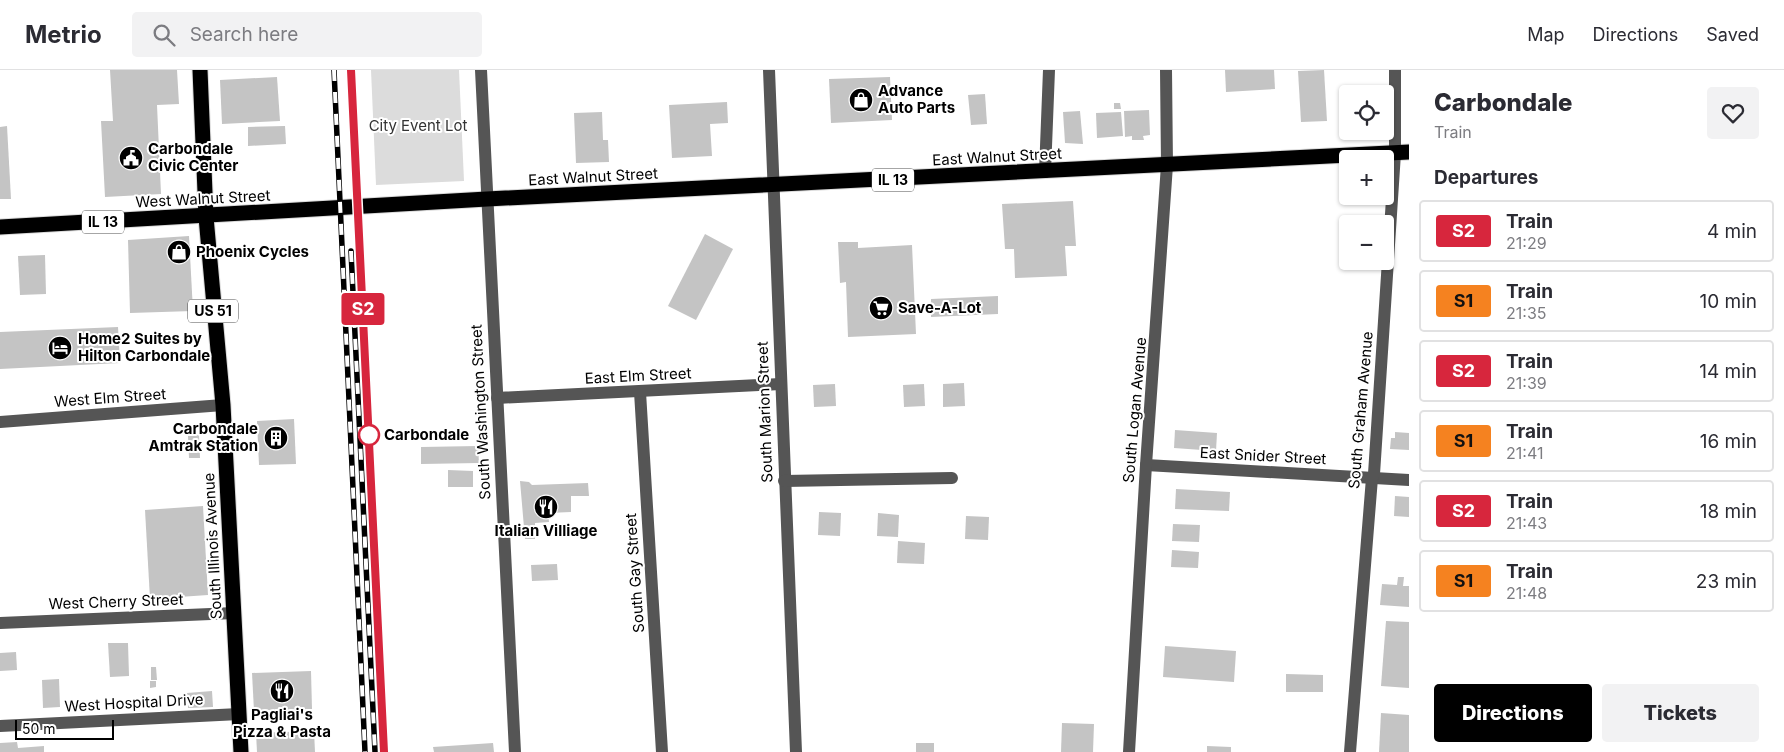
<!DOCTYPE html>
<meta charset="utf-8">
<style>
body{margin:0;font-family:Inter,sans-serif;background:#f2f2f3;color:#2b2b33;height:100vh;display:flex;flex-direction:column;font-size:19px;white-space:nowrap}
*{box-sizing:border-box;margin:0}
p{font-size:16px;color:#7c7c81}
.icon{flex:none;width:28px;height:28px;fill:none;stroke:currentColor;stroke-width:2;stroke-linecap:round;stroke-linejoin:round}
.map{position:relative;flex:1;overflow:hidden}
.panel{display:flex;flex-direction:column;background:#fff;width:375px}
.panel>*{flex:none}
.badge{padding:0 10px;border-radius:4px;font-size:18px;line-height:32px}
.fabs{position:absolute;left:1339px;top:15px;display:grid;gap:10px}
.fabs a{display:grid;place-items:center;width:55px;height:55px;border-radius:5px;background:#fff;box-shadow:0 1px 4px #0004;font-size:25px}
.scale{position:absolute;left:15px;bottom:12px;width:99px;box-sizing:border-box;padding-left:5px;border:2px solid #000;border-top:0;font-size:14px;line-height:18px;white-space:nowrap;color:#000;-webkit-text-stroke:4px #fff;paint-order:stroke}
.map>.badge{position:absolute;translate:-50% -50%;box-shadow:0 0 0 2px #fff}
h2{padding:0 25px;font-size:19px;line-height:45px}
.round{display:grid;place-items:center;flex:none;width:52px;height:52px;border-radius:5px;background:#f2f2f3}
.overview{display:flex;align-items:center;justify-content:space-between;height:85px;padding:0 25px}
h1{font-size:24px;font-weight:800;line-height:38px}
.primary-button{display:flex;gap:10px;margin-top:auto;padding:10px 25px}
.primary-button a{flex:1;height:58px;border-radius:5px;background:#000;color:#fff;font-size:20px;font-weight:800;line-height:58px;text-align:center}
.primary-button a+a{background:#f2f2f3;color:#2b2b33}
ul{padding:0;list-style:none}
li{display:flex;align-items:center;gap:15px;height:62px;margin:0 10px 8px;padding:0 15px;border:2px solid #e1e1e2;border-radius:5px}
li div{flex:1}
li b{display:block;font-size:19px}
li em{font-style:normal}
li .badge{min-width:55px;font-weight:700;text-align:center}
header{display:flex;align-items:center;gap:30px;box-sizing:border-box;height:70px;padding:0 25px;background:#fff;border-bottom:1px solid #e1e1e2}
header strong{font-size:24px}
nav{display:flex;gap:28px;margin-inline-start:auto;font-size:18px}
.search{width:350px;height:45px;background:#f2f2f3;display:flex;align-items:center;gap:12px;box-sizing:border-box;padding:0 18px;border-radius:5px;color:#7c7c81;font-size:19px}
main{display:flex;flex:1;min-height:0}
.map>svg:first-child{display:block}
</style>
<header>
<strong>Metrio</strong>
<div class="search"><svg class="icon" aria-label="search" viewBox="0 0 24 24"><circle cx="10" cy="10" r="6"/><path d="M15 15l6 6"/></svg>Search here</div>
<nav><a>Map</a><a>Directions</a><a>Saved</a></nav>
</header>
<main>
<div class="map">
<svg width="1409" height="682" viewBox="0 0 1409 682">
<rect width="100%" height="100%" fill="#fff"/>
<path fill="#dcdcdc" d="M 371,0 L 459,0 L 464,111 L 376,115 Z"/>
<g fill="#c4c4c4">
<path d="M 110,0 L 177,0 L 179,34 L 157,35 L 161,124 L 105,127 L 101,51 L 113,51 Z"/>
<path d="M 1225,0 L 1274,0 L 1275,19 L 1226,22 Z"/>
<path d="M 1324,0 L 1327,51 L 1301,52 L 1298,1 Z"/>
<path d="M 277,7 L 280,51 L 222,54 L 220,10 Z"/>
<path d="M 890,7 L 892,50 L 831,53 L 829,9 Z"/>
<path d="M 985,24 L 987,54 L 971,55 L 968,25 Z"/>
<path d="M 727,32 L 728,53 L 710,54 L 712,86 L 672,88 L 669,35 Z"/>
<path d="M 1114,33 L 1120,33 L 1121,39 L 1114,39 Z"/>
<path d="M 1149,40 L 1150,65 L 1143,66 L 1144,70 L 1132,70 L 1132,66 L 1125,67 L 1124,41 Z"/>
<path d="M 1080,41 L 1083,74 L 1065,73 L 1063,42 Z"/>
<path d="M 602,42 L 603,70 L 608,70 L 609,92 L 576,93 L 574,43 Z"/>
<path d="M 1121,42 L 1123,66 L 1097,68 L 1096,43 Z"/>
<path d="M 7,56 L 11,129 L 0,129 L 0,57 Z"/>
<path d="M 285,56 L 286,74 L 248,76 L 248,57 Z"/>
<path d="M 1073,131 L 1076,176 L 1065,176 L 1067,206 L 1015,208 L 1014,179 L 1005,179 L 1002,134 Z"/>
<path d="M 705,164 L 733,179 L 696,250 L 668,236 Z"/>
<path d="M 189,166 L 193,241 L 130,243 L 128,170 Z"/>
<path d="M 838,172 L 858,172 L 858,178 L 912,175 L 916,264 L 848,267 L 846,212 L 840,213 Z"/>
<path d="M 45,185 L 46,224 L 20,225 L 18,186 Z"/>
<path d="M 998,226 L 998,244 L 931,247 L 931,229 Z"/>
<path d="M 118,257 L 120,293 L 0,299 L 0,262 Z"/>
<path d="M 964,313 L 965,336 L 943,337 L 943,314 Z"/>
<path d="M 835,314 L 836,336 L 814,337 L 813,315 Z"/>
<path d="M 924,314 L 925,336 L 904,337 L 903,315 Z"/>
<path d="M 294,349 L 296,394 L 259,395 L 257,351 Z"/>
<path d="M 1175,360 L 1217,363 L 1216,381 L 1174,378 Z"/>
<path d="M 1395,362 L 1409,363 L 1409,380 L 1390,379 L 1391,368 L 1395,368 Z"/>
<path d="M 199,365 L 200,388 L 189,388 L 188,366 Z"/>
<path d="M 478,376 L 479,393 L 421,394 L 421,377 Z"/>
<path d="M 448,400 L 473,401 L 473,417 L 448,417 Z"/>
<path d="M 520,411 L 529,412 L 532,415 L 588,413 L 589,426 L 571,426 L 571,442 L 548,443 L 549,452 L 535,453 L 535,469 L 525,469 Z"/>
<path d="M 1176,419 L 1230,422 L 1229,441 L 1175,439 Z"/>
<path d="M 1395,426 L 1409,427 L 1409,447 L 1394,446 Z"/>
<path d="M 203,436 L 208,525 L 150,529 L 145,440 Z"/>
<path d="M 819,442 L 841,443 L 840,466 L 818,465 Z"/>
<path d="M 878,443 L 899,445 L 898,467 L 877,466 Z"/>
<path d="M 966,446 L 989,447 L 988,470 L 965,469 Z"/>
<path d="M 1173,454 L 1200,455 L 1199,472 L 1172,471 Z"/>
<path d="M 898,471 L 925,473 L 924,494 L 897,493 Z"/>
<path d="M 1172,480 L 1199,482 L 1198,498 L 1171,497 Z"/>
<path d="M 557,494 L 558,510 L 532,511 L 531,495 Z"/>
<path d="M 1398,507 L 1404,507 L 1403,516 L 1409,516 L 1409,537 L 1380,535 L 1382,514 L 1397,515 Z"/>
<path d="M 1386,551 L 1409,552 L 1409,618 L 1381,616 Z"/>
<path d="M 108,573 L 128,573 L 129,606 L 110,607 Z"/>
<path d="M 1165,576 L 1236,581 L 1234,612 L 1163,607 Z"/>
<path d="M 16,582 L 17,600 L 0,601 L 0,583 Z"/>
<path d="M 151,597 L 156,597 L 157,610 L 151,610 Z"/>
<path d="M 311,601 L 312,639 L 254,641 L 252,603 Z"/>
<path d="M 1286,604 L 1323,605 L 1323,622 L 1286,622 Z"/>
<path d="M 59,609 L 60,637 L 43,638 L 42,610 Z"/>
<path d="M 150,611 L 156,611 L 156,617 L 150,618 Z"/>
<path d="M 212,621 L 213,637 L 188,638 L 187,623 Z"/>
<path d="M 1381,643 L 1409,645 L 1409,682 L 1379,682 Z"/>
<path d="M 1062,653 L 1094,654 L 1093,682 L 1061,682 Z"/>
<path d="M 314,661 L 315,682 L 257,682 L 256,663 Z"/>
<path d="M 17,672 L 18,678 L 44,676 L 44,682 L 0,682 L 0,673 Z"/>
<path d="M 493,673 L 494,682 L 434,682 L 433,677 Z"/>
<rect x="916" y="673" width="18" height="9"/>
<path d="M 1207,676 L 1231,677 L 1231,682 L 1207,682 Z"/>
</g>
<g fill="none" stroke-linecap="round" stroke-linejoin="round">
<g stroke="#dbdbdb" stroke-width="17">
<g id="highway">
<path d="M 200,0 L 206,147 L 223,335 L 241,682"/>
<path d="M 0,157 L 487,129 L 1409,82"/>
</g>
</g>
<g stroke="#555" stroke-width="12">
<path d="M 481,0 L 515,682"/>
<path d="M 769,0 L 796,682"/>
<path d="M 1045,102 L 1049,0"/>
<path d="M 640,322 L 662,682"/>
<path d="M 497,328 L 780,314"/>
<path d="M 0,352 L 223,335"/>
<path d="M 1146,395 L 1409,410"/>
<path d="M 784,411 L 952,408"/>
<path d="M 0,553 L 234,543"/>
<path d="M 0,656 L 239,644"/>
<path d="M 1129,682 L 1146,395 L 1167,95 L 1166,0"/>
<path d="M 1350,682 L 1372,408 L 1374,404 L 1395,83 L 1395,0"/>
</g>
<use href="#highway" stroke="#000" stroke-width="15"/>
<g stroke="#000" stroke-width="5.5">
<g id="rail">
<path d="M 334,0 L 365,682"/>
<path d="M 351,0 L 384,682"/>
<path d="M 351,181 L 375,682"/>
</g>
</g>
<use href="#rail" stroke="#fff" stroke-width="4" stroke-dasharray="11" stroke-linecap="butt"/>
</g>
<g fill="none" stroke-linecap="round" stroke-linejoin="round">
<g stroke="#fff" stroke-width="11">
<path id="line" d="M 351,0 L 384,682"/>
</g>
<use href="#line" stroke="#d7263d" stroke-width="8"/>
</g>
<defs>
<g id="shop-disc" transform="scale(1.25)"><circle r="9.5" fill="#000" stroke="#fff"/><path d="M-5-2.5h2.3a2.7 3.5 0 0 1 5.4 0H5L5.5 6h-11ZM-1.5-2.5h3a1.5 2.3 0 0 0-3 0Z" fill="#fff"/></g>
<g id="civic-disc" transform="scale(1.25)"><circle r="9.5" fill="#000" stroke="#fff"/><path d="M-.6-6.5H3V-4.5H.6V-3L4-1V1h2V6H-6V1h2V-1L-.6-3ZM-1.2 2.5V6h2.4V2.5Z" fill="#fff"/></g>
<g id="supermarket-disc" transform="scale(1.25)"><circle r="9.5" fill="#000" stroke="#fff"/><path d="M-6-5.5h2.5l.6 2H6L4.5 2H-2.5L-4.4-4H-6ZM-1.5 3.2a1.3 1.3 0 1 0 .1 0ZM3 3.2a1.3 1.3 0 1 0 .1 0Z" fill="#fff"/></g>
<g id="hotel-disc" transform="scale(1.25)"><circle r="9.5" fill="#000" stroke="#fff"/><path d="M-6-4.5h1.5V1H6V5H4.5V3h-9V5H-6ZM-4 0a1.8 1.8 0 1 1 3.6 0ZM.5 0V-2.5h3Q6-2.5 6 0Z" fill="#fff"/></g>
<g id="building-disc" transform="scale(1.25)"><circle r="9.5" fill="#000" stroke="#fff"/><path d="M-4-6H4V6H1V3H-1V6H-4ZM-2.5-4.3h1.7v1.8h-1.7ZM.8-4.3h1.7v1.8H.8ZM-2.5-1h1.7V.8h-1.7ZM.8-1h1.7V.8H.8Z" fill="#fff"/></g>
<g id="restaurant-disc" transform="scale(1.25)"><circle r="9.5" fill="#000" stroke="#fff"/><path d="M-5-6h1v4h1v-4h1v4h1v-4h1v5L-1.5 .5V6h-2V.5L-5-1ZM5-6V6H3V1.5H1.5Q1.5-4 5-6Z" fill="#fff"/></g>
</defs>
<g fill-rule="evenodd">
<use href="#shop-disc" x="861" y="30"/>
<use href="#civic-disc" x="131" y="88"/>
<use href="#shop-disc" x="179" y="182"/>
<use href="#supermarket-disc" x="881" y="238"/>
<use href="#hotel-disc" x="60" y="278"/>
<use href="#building-disc" x="276" y="368"/>
<use href="#restaurant-disc" x="546" y="437"/>
<use href="#restaurant-disc" x="282" y="621"/>
</g>
<circle fill="#fff" stroke="#d7263d" stroke-width="2.5" cx="369" cy="365" r="10"/>
<g text-anchor="middle" stroke-width="4" stroke-linejoin="round" paint-order="stroke">
<g fill="#fff" stroke="#4c4c4c" stroke-width="1">
<rect x="872" y="98.5" width="42" height="23" rx="4"/>
<rect x="82" y="140.5" width="42" height="23" rx="4"/>
<rect x="188" y="229.5" width="50" height="23" rx="4"/>
</g>
<g font-size="14" font-weight="bold" fill="#000">
<text x="893" y="115">IL 13</text>
<text x="103" y="157">IL 13</text>
<text x="213" y="246">US 51</text>
</g>
<g font-size="15" font-weight="bold" fill="#000" stroke="#fff" text-anchor="start">
<text x="878" y="26">Advance<tspan x="878" dy="17">Auto Parts</tspan></text>
<text x="148" y="84">Carbondale<tspan x="148" dy="17">Civic Center</tspan></text>
<text x="196" y="187">Phoenix Cycles</text>
<text x="898" y="243">Save-A-Lot</text>
<text x="78" y="274">Home2 Suites by<tspan x="78" dy="17">Hilton Carbondale</tspan></text>
<text x="258" y="364" text-anchor="end">Carbondale<tspan x="258" dy="17">Amtrak Station</tspan></text>
<text x="546" y="466" text-anchor="middle">Italian Villiage</text>
<text x="282" y="650" text-anchor="middle">Pagliai's<tspan x="282" dy="17">Pizza &amp; Pasta</tspan></text>
</g>
<g font-size="15" fill="#333" stroke="#fff">
<text x="418" y="61">City Event Lot</text>
</g>
<g font-size="15" fill="#000" stroke="#fff">
<text transform="translate(997 87) rotate(-3)" y="5">East Walnut Street</text>
<text transform="translate(593 107) rotate(-3)" y="5">East Walnut Street</text>
<text transform="translate(203 129) rotate(-3)" y="5">West Walnut Street</text>
<text transform="translate(638 306) rotate(-3)" y="5">East Elm Street</text>
<text transform="translate(110 328) rotate(-4)" y="5">West Elm Street</text>
<text transform="translate(1135 340) rotate(-85)" y="5">South Logan Avenue</text>
<text transform="translate(1361 340) rotate(-85)" y="5">South Graham Avenue</text>
<text transform="translate(481 342) rotate(-93)" y="5">South Washington Street</text>
<text transform="translate(765 342) rotate(-92)" y="5">South Marion Street</text>
<text transform="translate(1263 386) rotate(3)" y="5">East Snider Street</text>
<text transform="translate(213 476) rotate(-93)" y="5">South Illinois Avenue</text>
<text transform="translate(635 503) rotate(-94)" y="5">South Gay Street</text>
<text transform="translate(116 532) rotate(-2)" y="5">West Cherry Street</text>
<text transform="translate(134 633) rotate(-3)" y="5">West Hospital Drive</text>
</g>
<g font-size="15" font-weight="bold" fill="#000" stroke="#fff" text-anchor="start">
<text x="384" y="370">Carbondale</text>
</g>
</g>
</svg>
<div class="fabs">
<a><svg class="icon" aria-label="locate" viewBox="0 0 24 24"><circle cx="12" cy="12" r="6"/><path d="M12 2v4M12 18v4M2 12h4M18 12h4"/></svg></a>
<a>+</a>
<a>−</a>
</div>
<div class="scale">50 m</div>
<b class="badge" style="left:363px;top:239px;background:#d7263d;color:#fff">S2</b>
</div>
<section class="panel">
<div class="overview"><div><h1>Carbondale</h1><p>Train</p></div><a class="round"><svg class="icon" aria-label="heart" viewBox="0 0 24 24"><path d="M12 20l-8-8c-3-5 5-10 8-4 3-6 11-1 8 4z"/></svg></a></div>
<h2>Departures</h2>
<ul>
<li><span class="badge" style="background:#d7263d;color:#fff">S2</span><div><b>Train</b><p>21:29</p></div><em>4 min</em></li>
<li><span class="badge" style="background:#f58220;color:#111">S1</span><div><b>Train</b><p>21:35</p></div><em>10 min</em></li>
<li><span class="badge" style="background:#d7263d;color:#fff">S2</span><div><b>Train</b><p>21:39</p></div><em>14 min</em></li>
<li><span class="badge" style="background:#f58220;color:#111">S1</span><div><b>Train</b><p>21:41</p></div><em>16 min</em></li>
<li><span class="badge" style="background:#d7263d;color:#fff">S2</span><div><b>Train</b><p>21:43</p></div><em>18 min</em></li>
<li><span class="badge" style="background:#f58220;color:#111">S1</span><div><b>Train</b><p>21:48</p></div><em>23 min</em></li>
</ul>
<div class="primary-button"><a>Directions</a><a>Tickets</a></div>
</section>
</main>
